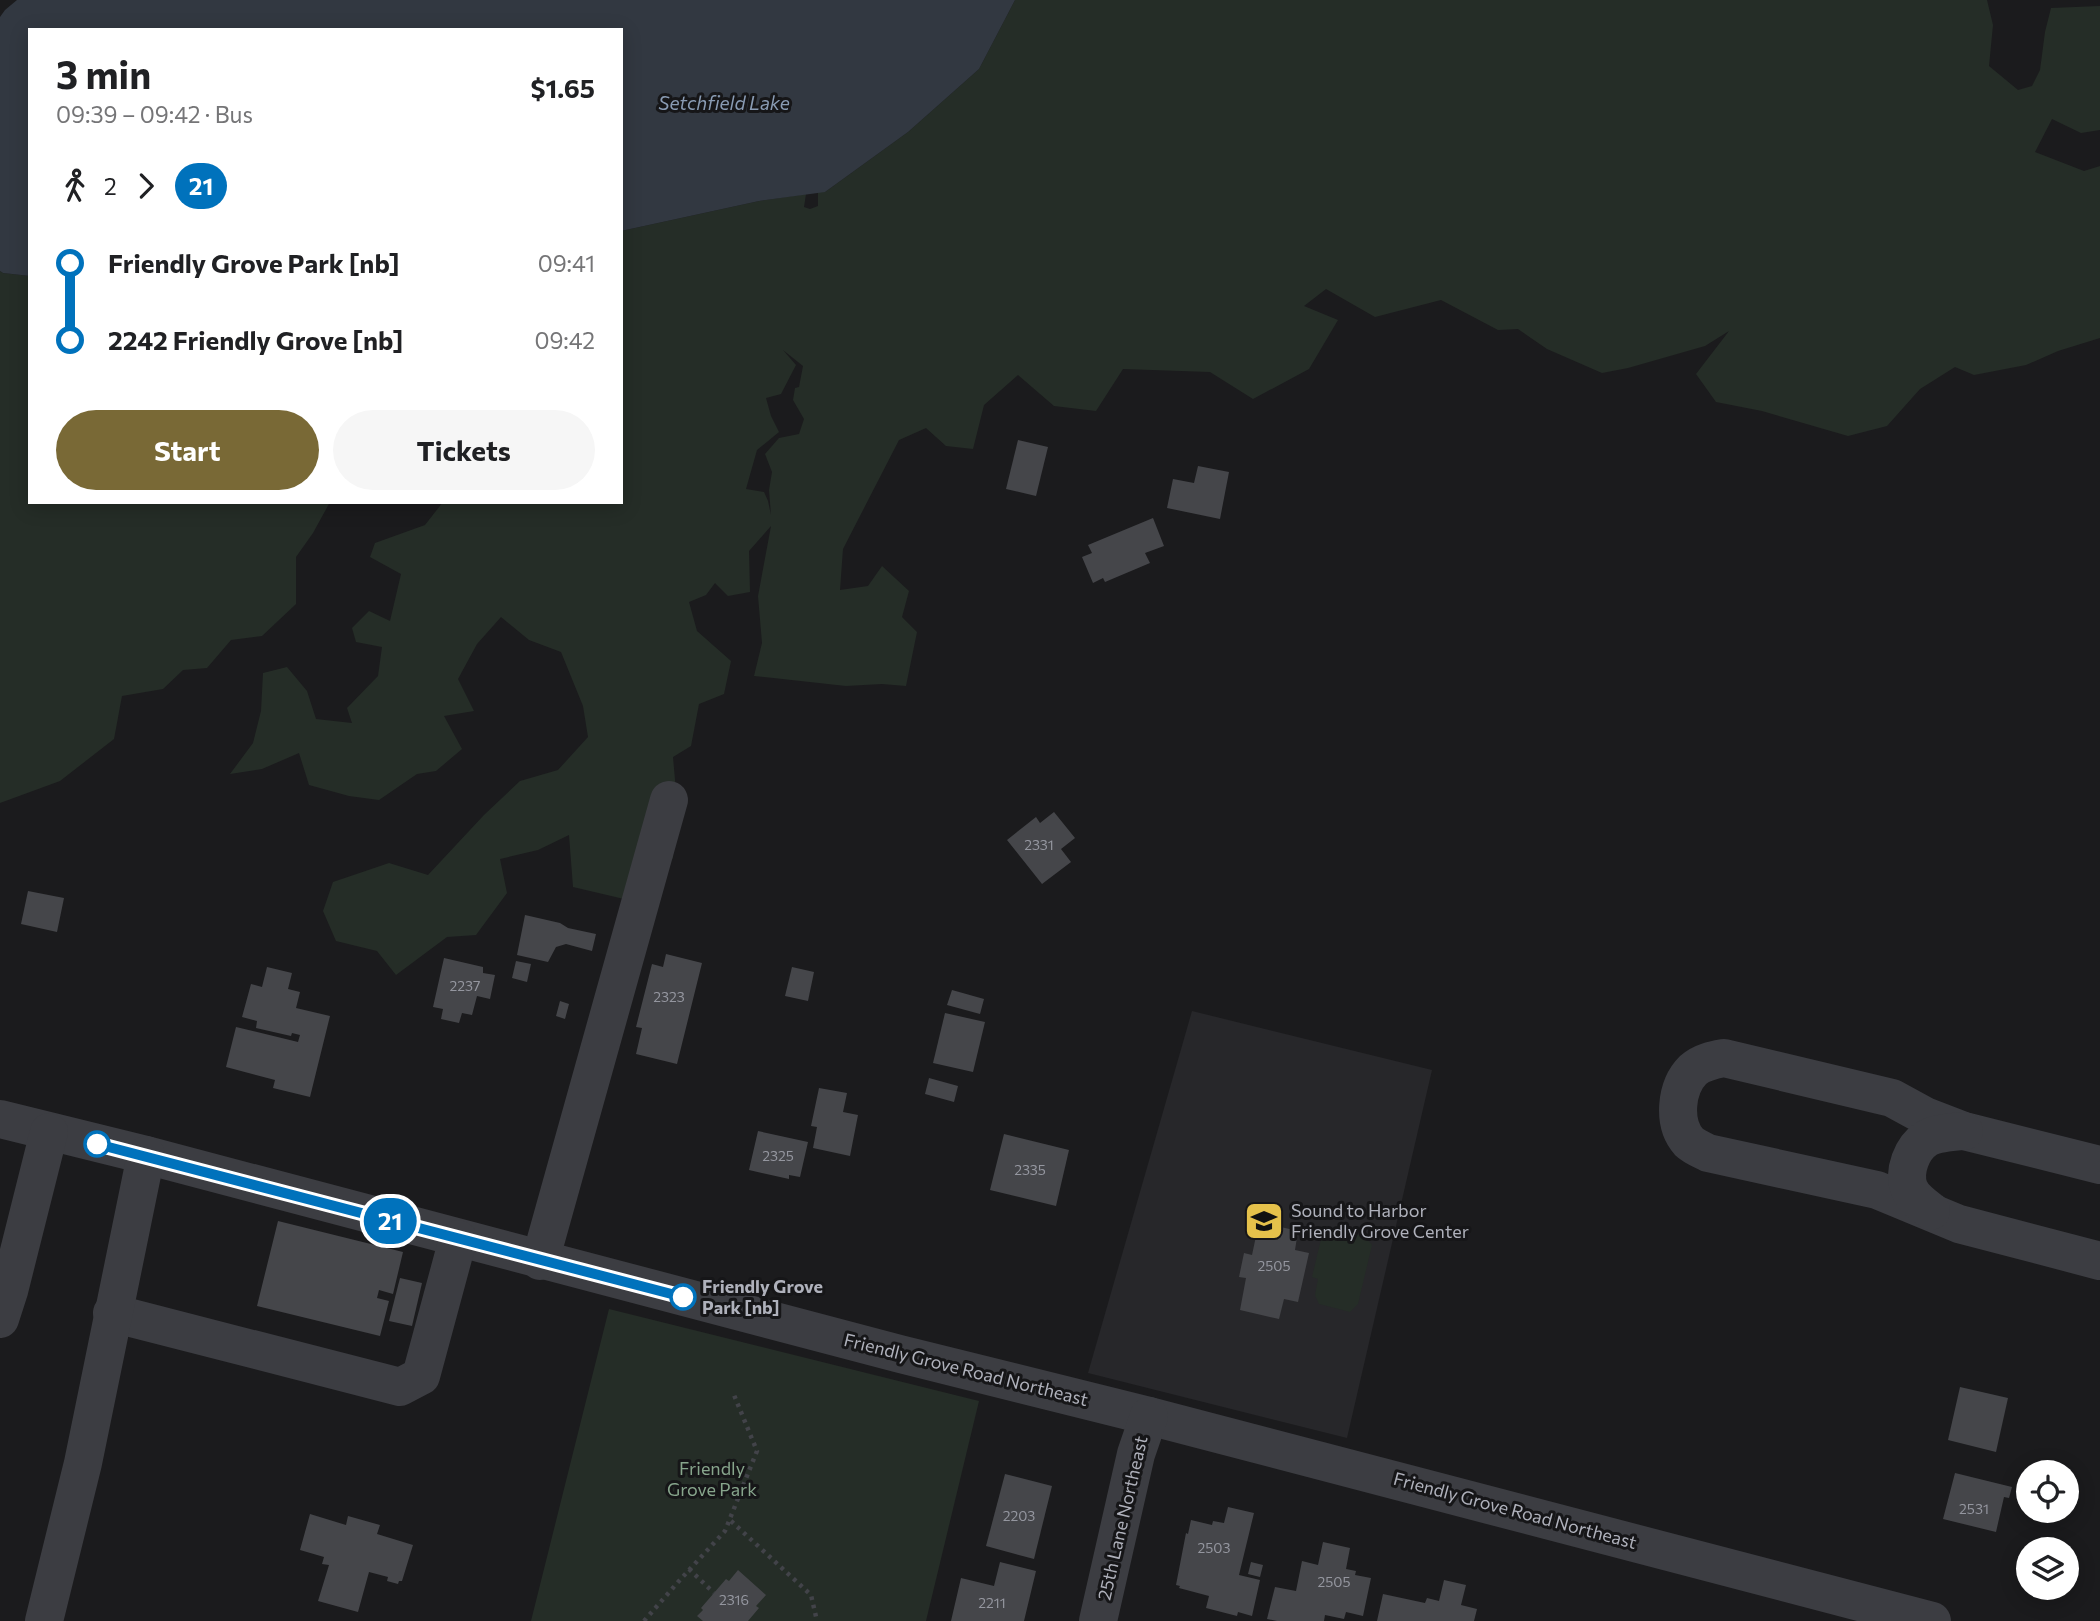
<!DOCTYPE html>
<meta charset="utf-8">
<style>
body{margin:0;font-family:Commissioner,sans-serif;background:#f6f6f6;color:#202124;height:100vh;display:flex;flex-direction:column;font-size:26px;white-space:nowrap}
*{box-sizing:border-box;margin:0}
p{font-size:23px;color:#757577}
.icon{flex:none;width:38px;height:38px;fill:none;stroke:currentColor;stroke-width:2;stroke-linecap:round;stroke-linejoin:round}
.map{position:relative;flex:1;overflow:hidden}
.drawer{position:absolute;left:28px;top:28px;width:595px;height:476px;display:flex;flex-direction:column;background:#fff;border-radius:0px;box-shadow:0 4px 18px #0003}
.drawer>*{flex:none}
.badge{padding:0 14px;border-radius:23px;font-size:24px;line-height:46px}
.fabs{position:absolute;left:2016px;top:1460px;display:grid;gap:14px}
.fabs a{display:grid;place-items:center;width:63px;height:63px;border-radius:50%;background:#fff;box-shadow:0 4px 18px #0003;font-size:35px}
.map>.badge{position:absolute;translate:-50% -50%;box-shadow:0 0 0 4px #fff}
.legs{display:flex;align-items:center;gap:10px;height:77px;padding:0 28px;font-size:23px}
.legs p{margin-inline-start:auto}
.summary{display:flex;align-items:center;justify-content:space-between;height:119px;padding:0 28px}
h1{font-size:38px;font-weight:700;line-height:52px}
.primary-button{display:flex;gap:14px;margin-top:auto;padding:14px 28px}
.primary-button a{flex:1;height:80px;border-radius:42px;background:#796936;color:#fff;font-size:28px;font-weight:700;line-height:80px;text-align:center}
.primary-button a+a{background:#f6f6f6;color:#202124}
ul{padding:0 28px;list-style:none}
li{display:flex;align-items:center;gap:24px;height:77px;font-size:26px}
li i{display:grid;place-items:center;width:10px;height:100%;margin:0 9px;background:currentColor}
li i::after{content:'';width:18px;height:18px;margin:-9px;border:5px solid;border-radius:50%;background:#fff}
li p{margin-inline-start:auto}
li:first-child i{background:linear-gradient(#0000 50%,currentColor 0)}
li:last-child i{background:linear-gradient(currentColor 50%,#0000 0)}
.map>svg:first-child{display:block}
</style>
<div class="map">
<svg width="2100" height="1621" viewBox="0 0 2100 1621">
<rect width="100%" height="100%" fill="#1b1b1d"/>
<path fill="#27272a" d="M 1192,1011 L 1432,1070 L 1347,1438 L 1088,1373 Z"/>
<g fill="#252d27" fill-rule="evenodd">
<path d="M 1015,0 L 1987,0 L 1993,25 L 1989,66 L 2018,90 L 2032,86 L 2040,70 L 2045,32 L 2051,8 L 2100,6 L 2100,130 L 2081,133 L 2052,119 L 2035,152 L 2084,171 L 2100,166 L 2100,338 L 2058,351 L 2026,365 L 1974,375 L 1955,367 L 1920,389 L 1887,426 L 1848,436 L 1762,411 L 1716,402 L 1696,374 L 1729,331 L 1705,346 L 1628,368 L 1602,373 L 1547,349 L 1518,329 L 1498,330 L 1441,300 L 1375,317 L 1326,289 L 1304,306 L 1338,320 L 1309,369 L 1253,399 L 1210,372 L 1123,369 L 1096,411 L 1054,406 L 1018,375 L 984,405 L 973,449 L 946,446 L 926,428 L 899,440 L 843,549 L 840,590 L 868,586 L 882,566 L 909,591 L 902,617 L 917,632 L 906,686 L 882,684 L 846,686 L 754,676 L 762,643 L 758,596 L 771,526 L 749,551 L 750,592 L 728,596 L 715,583 L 706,595 L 689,602 L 697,631 L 731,661 L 724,694 L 699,704 L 691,746 L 673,757 L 676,791 L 673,858 L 624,899 L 573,887 L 569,835 L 538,850 L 500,859 L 507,893 L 476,935 L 447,937 L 396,975 L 377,951 L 336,941 L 323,911 L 333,882 L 389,863 L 428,875 L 484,815 L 520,781 L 558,770 L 588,737 L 583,706 L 561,652 L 529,640 L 501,617 L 477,644 L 458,679 L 474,711 L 444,716 L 462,749 L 436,771 L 417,774 L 379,800 L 349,796 L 309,785 L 299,753 L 262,769 L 230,774 L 253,743 L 261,711 L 263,673 L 287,667 L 307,691 L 316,719 L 352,723 L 347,708 L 378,676 L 382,647 L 356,642 L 352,628 L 369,611 L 390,621 L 401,574 L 370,557 L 375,543 L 425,525 L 443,502 L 621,502 L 621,231 L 759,201 L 806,194 L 804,207 L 810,209 L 818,206 L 818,192 L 825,192 L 908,132 L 979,69 ZM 783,350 L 803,366 L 799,387 L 795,388 L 793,400 L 804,419 L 799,434 L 779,438 L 765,454 L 772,472 L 769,490 L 771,515 L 768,501 L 764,492 L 746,489 L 757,450 L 779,432 L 771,416 L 766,398 L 781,394 L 796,365 Z"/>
<path d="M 0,271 L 3,273 L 30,276 L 30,502 L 330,502 L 313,533 L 296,557 L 296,604 L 262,636 L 231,640 L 207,668 L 183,670 L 163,689 L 122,696 L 114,739 L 60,781 L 0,803 Z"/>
<path d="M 1339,1231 L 1364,1236 L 1372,1245 L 1358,1304 L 1350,1312 L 1319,1304 L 1315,1295 L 1318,1279 L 1312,1277 L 1322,1235 Z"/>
<path d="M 609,1309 L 979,1401 L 926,1621 L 531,1621 Z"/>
</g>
<path fill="#323841" d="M 17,0 L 1015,0 L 979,69 L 908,132 L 825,192 L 759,201 L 621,231 L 621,30 L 30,30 L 30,276 L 3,273 L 0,271 L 0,17 L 5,10 Z"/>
<g fill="#45464a">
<path d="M 1018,440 L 1048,447 L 1036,496 L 1006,489 Z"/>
<path d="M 1198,466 L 1229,472 L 1220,519 L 1167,508 L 1173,479 L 1194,483 Z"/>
<path d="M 1153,518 L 1164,546 L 1145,553 L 1150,563 L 1105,582 L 1103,578 L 1093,583 L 1082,557 L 1092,553 L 1088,545 Z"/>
<path d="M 1054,812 L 1075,838 L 1061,849 L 1071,862 L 1042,884 L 1007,840 L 1036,817 L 1040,823 Z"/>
<path d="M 28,891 L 64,898 L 57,932 L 21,924 Z"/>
<path d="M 525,915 L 560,923 L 568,928 L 596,934 L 592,951 L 566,944 L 556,947 L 548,962 L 517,955 Z"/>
<path d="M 666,954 L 702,963 L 677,1064 L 636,1054 L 642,1028 L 636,1027 L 652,964 L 663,967 Z"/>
<path d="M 444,958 L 483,967 L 483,973 L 495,975 L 490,999 L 477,996 L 472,1015 L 462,1013 L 459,1023 L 441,1019 L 443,1009 L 433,1007 Z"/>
<path d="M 516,961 L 531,964 L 527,982 L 512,978 Z"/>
<path d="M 267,967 L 292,973 L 288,989 L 300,992 L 296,1008 L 330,1016 L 310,1097 L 273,1088 L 275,1080 L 226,1067 L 236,1027 L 298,1042 L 300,1035 L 292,1033 L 291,1036 L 256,1028 L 257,1021 L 242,1017 L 251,984 L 262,987 Z"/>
<path d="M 792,967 L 814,972 L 808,1001 L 785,996 Z"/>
<path d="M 952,990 L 984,999 L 980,1014 L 947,1005 Z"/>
<path d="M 560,1001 L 569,1004 L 565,1019 L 556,1016 Z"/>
<path d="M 945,1013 L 985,1022 L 973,1072 L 933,1063 Z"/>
<path d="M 929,1078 L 958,1086 L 954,1102 L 925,1094 Z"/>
<path d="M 819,1088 L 847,1093 L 843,1112 L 858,1115 L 850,1156 L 813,1148 L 817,1127 L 811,1126 Z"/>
<path d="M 758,1131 L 808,1142 L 800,1177 L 789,1175 L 789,1179 L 749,1170 Z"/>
<path d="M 1004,1134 L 1069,1150 L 1056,1206 L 990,1190 Z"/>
<path d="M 278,1221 L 403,1252 L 393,1294 L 379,1290 L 377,1298 L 389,1301 L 380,1336 L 257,1306 Z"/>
<path d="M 1259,1222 L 1298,1231 L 1295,1250 L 1309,1253 L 1298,1302 L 1284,1299 L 1279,1319 L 1240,1310 L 1246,1278 L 1239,1277 L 1244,1253 L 1252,1255 Z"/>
<path d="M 400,1278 L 422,1283 L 412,1326 L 389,1321 Z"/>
<path d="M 1960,1387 L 2008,1398 L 1996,1452 L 1948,1440 Z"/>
<path d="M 1955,1473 L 2012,1487 L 2009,1498 L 2004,1497 L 1996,1532 L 1943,1519 Z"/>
<path d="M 1005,1474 L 1052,1486 L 1034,1559 L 986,1546 Z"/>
<path d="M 1228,1507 L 1254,1513 L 1239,1575 L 1260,1580 L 1252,1616 L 1238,1612 L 1237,1616 L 1206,1608 L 1209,1596 L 1179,1588 L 1180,1586 L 1176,1585 L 1186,1533 L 1188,1534 L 1191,1520 L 1212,1525 L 1213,1521 L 1224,1523 Z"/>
<path d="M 310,1514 L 346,1525 L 348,1516 L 380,1525 L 377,1534 L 413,1545 L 402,1581 L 399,1581 L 398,1584 L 387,1581 L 388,1577 L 369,1572 L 358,1612 L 318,1601 L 329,1565 L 322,1564 L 324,1557 L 300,1550 Z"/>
<path d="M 1323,1542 L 1350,1548 L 1346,1569 L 1356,1571 L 1355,1575 L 1371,1578 L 1363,1616 L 1346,1612 L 1344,1619 L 1325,1615 L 1324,1621 L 1277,1621 L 1267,1619 L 1275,1587 L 1296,1591 L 1302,1561 L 1318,1565 Z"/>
<path d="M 1000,1562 L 1036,1571 L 1024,1621 L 951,1621 L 961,1578 L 994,1586 Z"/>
<path d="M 1251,1562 L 1263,1565 L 1260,1577 L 1248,1574 Z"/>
<path d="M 738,1570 L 766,1595 L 756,1606 L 759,1608 L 748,1621 L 703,1621 L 697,1616 L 703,1610 L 701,1608 L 726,1579 L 729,1581 Z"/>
<path d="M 1444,1580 L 1466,1585 L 1461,1605 L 1477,1609 L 1474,1621 L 1377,1621 L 1383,1594 L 1425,1603 L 1427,1598 L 1439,1601 Z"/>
</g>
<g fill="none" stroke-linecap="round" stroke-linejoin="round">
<g stroke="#424349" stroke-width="4.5" stroke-dasharray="3.5 5" stroke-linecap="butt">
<path d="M 731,1521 L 811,1595 L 817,1621"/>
<path d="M 689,1569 L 714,1593"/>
<path d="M 644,1621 L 679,1581 L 725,1531 L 757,1451 L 734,1395"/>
</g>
<g stroke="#3c3d42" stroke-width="38">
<path d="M 0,1119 L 146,1155 L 900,1354 L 1149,1416 L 1932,1621"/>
<path d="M 2100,1165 L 1964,1131 L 1925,1116 L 1892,1098 L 1724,1058 C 1713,1060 1702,1062 1693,1070 C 1676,1087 1672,1123 1689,1142 C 1693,1146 1702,1150 1708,1153 L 1877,1190 L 1959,1224 L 2100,1261"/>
<path d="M 1931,1211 C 1923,1205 1913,1198 1909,1188 C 1903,1171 1912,1148 1926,1139 C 1936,1133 1952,1132 1964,1131"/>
<path d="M 540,1261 L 669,800"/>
<path d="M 112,1313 L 400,1387 L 421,1376 L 458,1239"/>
<path d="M 0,1319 L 9,1291 L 49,1132"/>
<path d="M 44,1621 L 83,1463 L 146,1155"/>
<path d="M 1098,1621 L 1136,1454 L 1149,1416"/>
</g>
</g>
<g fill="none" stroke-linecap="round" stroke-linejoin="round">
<g stroke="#fff" stroke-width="16">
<path id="line-1" d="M 97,1144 L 683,1297"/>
</g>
<use href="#line-1" stroke="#0072bc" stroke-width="10"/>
</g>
<defs>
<g id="school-square" transform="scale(2.0125)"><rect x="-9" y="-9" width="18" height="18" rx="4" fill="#e5c14b" stroke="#161618"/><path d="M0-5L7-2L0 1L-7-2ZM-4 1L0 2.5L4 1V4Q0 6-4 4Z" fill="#111"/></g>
</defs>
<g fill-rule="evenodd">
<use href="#school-square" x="1264" y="1221"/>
</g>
<g fill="#fff" stroke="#0072bc" stroke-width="3.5">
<circle cx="97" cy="1144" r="12"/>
<circle cx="683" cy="1297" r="12"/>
</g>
<g text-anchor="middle" stroke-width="6" stroke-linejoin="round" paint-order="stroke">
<g font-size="14" fill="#94969f">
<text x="1039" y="850">2331</text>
<text x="465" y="991">2237</text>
<text x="669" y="1002">2323</text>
<text x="778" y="1161">2325</text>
<text x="1030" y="1175">2335</text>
<text x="1274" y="1271">2505</text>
<text x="1974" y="1514">2531</text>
<text x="1019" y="1521">2203</text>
<text x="1214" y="1553">2503</text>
<text x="1334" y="1587">2505</text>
<text x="734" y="1605">2316</text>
<text x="992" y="1608">2211</text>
</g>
<g font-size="18" fill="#afb1bb" stroke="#161618" text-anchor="start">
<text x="1291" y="1217">Sound to Harbor<tspan x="1291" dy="21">Friendly Grove Center</tspan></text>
</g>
<g font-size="18" font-weight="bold" fill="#afb1bb" stroke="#161618" text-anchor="start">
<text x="702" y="1293">Friendly Grove<tspan x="702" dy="21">Park [nb]</tspan></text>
</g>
<g font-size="18" fill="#afb1bb" stroke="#161618">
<text transform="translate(966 1370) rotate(14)" y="6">Friendly Grove Road Northeast</text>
<text transform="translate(1515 1511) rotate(15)" y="6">Friendly Grove Road Northeast</text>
<text transform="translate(1123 1518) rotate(-77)" y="6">25th Lane Northeast</text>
</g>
<g font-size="18" fill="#87a58c" stroke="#161618">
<text x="712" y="1475">Friendly<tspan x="712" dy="21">Grove Park</tspan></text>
</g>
<g font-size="19" font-style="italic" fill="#899bb3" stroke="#161618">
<text x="724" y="110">Setchfield Lake</text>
</g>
</g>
</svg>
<div class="fabs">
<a><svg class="icon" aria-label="locate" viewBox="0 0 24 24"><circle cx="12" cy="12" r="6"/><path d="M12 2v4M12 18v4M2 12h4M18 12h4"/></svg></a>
<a><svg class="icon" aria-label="layers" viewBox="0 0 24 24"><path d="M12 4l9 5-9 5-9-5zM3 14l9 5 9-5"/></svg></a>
</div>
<b class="badge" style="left:390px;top:1221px;background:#0072bc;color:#fff">21</b>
<section class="drawer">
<div class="summary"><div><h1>3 min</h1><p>09:39 – 09:42 · Bus</p></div><b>$1.65</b></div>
<div class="legs"><svg class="icon" aria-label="walk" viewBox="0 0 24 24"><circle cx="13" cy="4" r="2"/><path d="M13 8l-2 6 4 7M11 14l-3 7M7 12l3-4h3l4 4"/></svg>2<svg class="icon" aria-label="forward" viewBox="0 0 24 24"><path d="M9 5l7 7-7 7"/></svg><b class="badge" style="background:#0072bc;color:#fff">21</b></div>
<ul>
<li><i style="color:#0072bc"></i><b>Friendly Grove Park [nb]</b><p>09:41</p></li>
<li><i style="color:#0072bc"></i><b>2242 Friendly Grove [nb]</b><p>09:42</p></li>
</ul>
<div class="primary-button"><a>Start</a><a>Tickets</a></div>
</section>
</div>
